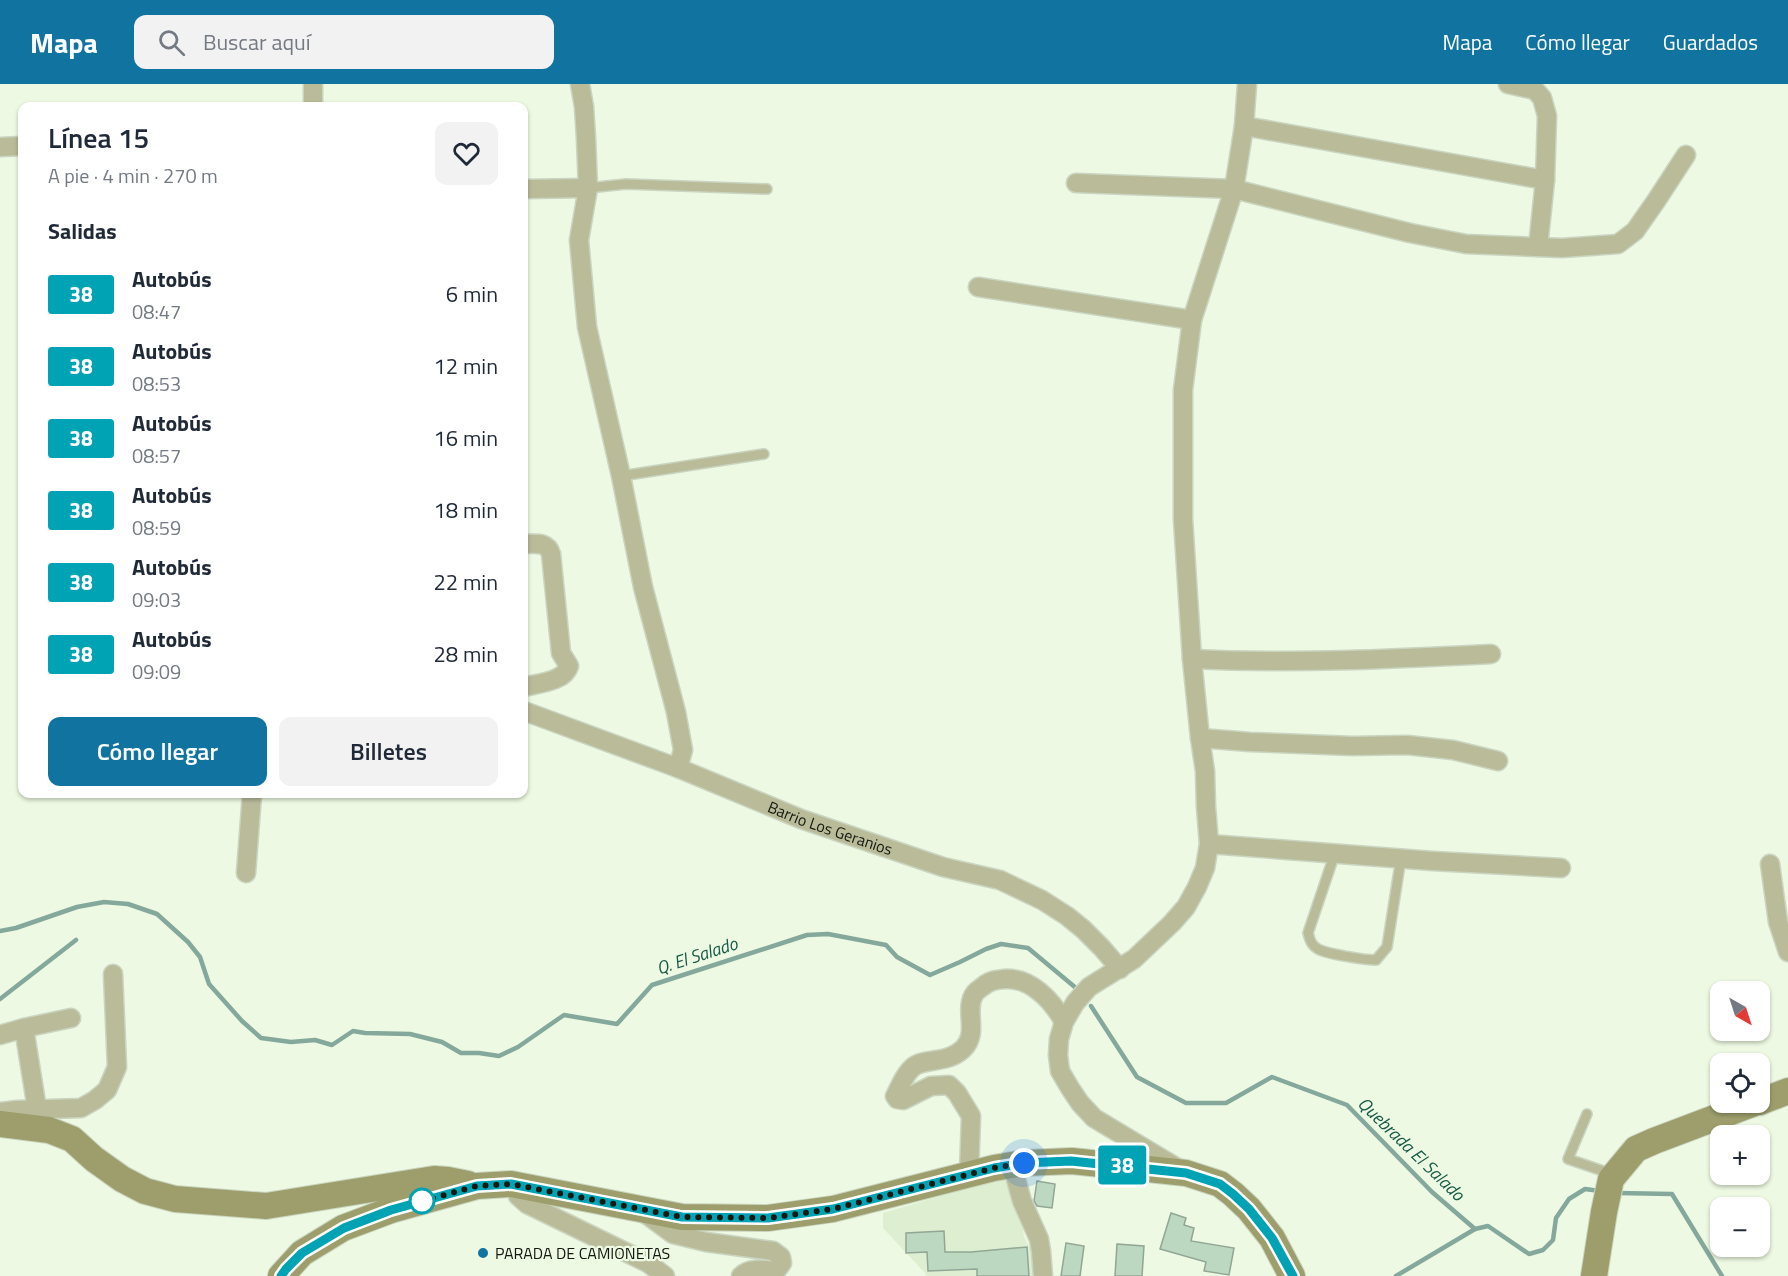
<!DOCTYPE html>
<html lang="es">
<meta charset="utf-8">
<style>
body{margin:0;font-family:"Titillium Web",sans-serif;background:#f2f2f3;color:#1f2937;height:100vh;display:flex;flex-direction:column;font-size:22px;white-space:nowrap}
*{box-sizing:border-box;margin:0}
p{font-size:20px;color:#747a83}
.icon{flex:none;width:33px;height:33px;fill:none;stroke:currentColor;stroke-width:2;stroke-linecap:round;stroke-linejoin:round}
.map{position:relative;flex:1;overflow:hidden}
.panel{position:absolute;left:18px;top:18px;width:510px;height:696px;display:flex;flex-direction:column;background:#fff;border-radius:12px;box-shadow:0 2px 4px #0004}
.panel>*{flex:none}
.badge{padding:0 12px;border-radius:4px;font-size:21px;line-height:39px}
.needle{width:39px;rotate:141deg}
.controls{position:absolute;left:1710px;top:897px;display:grid;gap:12px}
.controls a{display:grid;place-items:center;width:60px;height:60px;border-radius:12px;background:#fff;box-shadow:0 2px 4px #0004;font-size:30px}
.you{position:absolute;width:30px;height:30px;margin:-15px;border:4px solid #fff;border-radius:50%;background:#1a73e8;box-shadow:0 0 0 9px #1a73e833}
.map>.badge{position:absolute;translate:-50% -50%;box-shadow:0 0 0 3px #fff}
h2{padding:0 30px;font-size:22px;line-height:54px}
.round{display:grid;place-items:center;flex:none;width:63px;height:63px;border-radius:12px;background:#f2f2f3}
.headline{display:flex;align-items:center;justify-content:space-between;height:102px;padding:0 30px}
h1{font-size:28px;font-weight:600;line-height:45px}
.cta{display:flex;gap:12px;margin-top:auto;padding:12px 30px}
.cta a{flex:1;height:69px;border-radius:12px;background:#1073a0;color:#fff;font-size:24px;font-weight:600;line-height:69px;text-align:center}
.cta a+a{background:#f2f2f3;color:#1f2937}
ul{padding:0;list-style:none}
li{display:flex;align-items:center;gap:18px;height:72px;padding:0 30px}
li div{flex:1}
li b{display:block;font-size:22px}
li em{font-style:normal}
li .badge{min-width:66px;font-weight:700;text-align:center}
header{display:flex;align-items:center;gap:36px;box-sizing:border-box;height:84px;padding:0 30px;background:#1073a0;color:#fff}
header strong{font-size:28px}
nav{display:flex;gap:33px;margin-inline-start:auto;font-size:21px}
.search{width:420px;height:54px;background:#f2f2f3;display:flex;align-items:center;gap:15px;box-sizing:border-box;padding:0 21px;border-radius:12px;color:#747a83;font-size:22px}
.map>svg:first-child{display:block}
</style>
<header>
<strong>Mapa</strong>
<div class="search"><svg class="icon" aria-label="search" viewBox="0 0 24 24"><circle cx="10" cy="10" r="6"/><path d="M15 15l6 6"/></svg>Buscar aquí</div>
<nav><a>Mapa</a><a>Cómo llegar</a><a>Guardados</a></nav>
</header>
<div class="map">
<svg width="1788" height="1192" viewBox="0 0 1788 1192">
<rect width="100%" height="100%" fill="#edf9e2"/>
<path fill="#deeed0" d="M 1002,1094 L 1018,1109 L 1024,1153 L 1032,1167 L 1033,1192 L 926,1192 L 925,1189 L 883,1144 L 883,1129 Z"/>
<g fill="none" stroke-linecap="round" stroke-linejoin="round">
<g stroke="#85a89c" stroke-width="4.5">
<path d="M 0,847 L 16,844 L 77,823 L 104,818 L 128,820 L 157,830 L 188,858 L 200,873 L 209,900 L 242,937 L 261,954 L 291,958 L 315,956 L 332,961 L 353,947 L 365,949 L 410,950 L 442,958 L 461,969 L 479,969 L 499,972 L 518,963 L 564,931 L 617,940 L 652,901 L 807,851 L 828,850 L 886,861 L 897,873 L 930,891 L 960,878 L 986,865 L 1001,860 L 1028,864 L 1076,904"/>
<path d="M 0,915 L 76,856"/>
<path d="M 1091,922 L 1137,993 L 1186,1019 L 1226,1019 L 1272,993 L 1347,1021 L 1432,1108 L 1475,1145"/>
<path d="M 1617,1109 L 1672,1110 L 1722,1192"/>
<path d="M 1396,1192 L 1475,1145 L 1488,1142 L 1529,1170 L 1543,1166 L 1553,1156 L 1556,1134 L 1569,1115 L 1585,1105 L 1600,1107"/>
</g>
</g>
<g fill="#bcd8c1" stroke="#91a695" stroke-width="1.5">
<path d="M 1037,1097 L 1055,1100 L 1052,1124 L 1037,1122 L 1034,1117 Z"/>
<path d="M 1171,1129 L 1186,1134 L 1184,1141 L 1194,1144 L 1191,1157 L 1234,1164 L 1229,1191 L 1204,1187 L 1206,1178 L 1160,1165 Z"/>
<path d="M 944,1147 L 945,1168 L 971,1168 L 1027,1163 L 1029,1192 L 977,1192 L 977,1185 L 928,1187 L 927,1168 L 906,1169 L 906,1149 Z"/>
<path d="M 1066,1159 L 1084,1162 L 1080,1192 L 1061,1192 Z"/>
<path d="M 1117,1160 L 1144,1162 L 1142,1192 L 1115,1192 Z"/>
</g>
<g fill="none" stroke-linecap="round" stroke-linejoin="round">
<g stroke="#cad5c1" stroke-width="12">
<g id="lane">
<path d="M 588,104 L 626,100 L 767,105"/>
<path d="M 621,392 L 764,370"/>
<path d="M 1335,769 L 1308,849 C 1310,856 1311,861 1318,865 C 1327,870 1365,876 1376,876 L 1387,863 L 1401,774"/>
<path d="M 1587,1030 L 1568,1075 L 1612,1090"/>
</g>
</g>
<g stroke="#cad5c1" stroke-width="21">
<g id="street">
<path d="M 313,0 L 313,22"/>
<path d="M 580,0 L 584,23 L 586,54 L 588,104 L 579,156 L 587,243 L 621,392 L 643,503 L 676,628 L 683,666 L 678,684"/>
<path d="M 1508,0 L 1535,6 L 1542,14 L 1547,32 L 1545,96 L 1538,163"/>
<path d="M 1244,42 L 1545,96"/>
<path d="M 0,63 L 22,62"/>
<path d="M 1076,99 L 1234,105 L 1410,149 L 1466,160 L 1562,164 L 1618,160 L 1635,147 L 1656,117 L 1686,71"/>
<path d="M 524,105 L 588,104"/>
<path d="M 978,203 L 1192,236"/>
<path d="M 524,460 C 536,460 547,457 551,470 L 561,569 L 569,582 C 564,598 538,599 524,603"/>
<path d="M 1192,575 C 1292,580 1392,575 1491,570"/>
<path id="s1" d="M 524,627 L 678,684 L 801,735 L 943,783 L 1000,796 L 1042,816 L 1067,832 L 1083,845 L 1102,864 L 1120,885"/>
<path d="M 1200,654 L 1250,658 L 1353,662 L 1407,661 L 1453,666 L 1498,677"/>
<path d="M 1209,760 L 1433,777 L 1561,784"/>
<path d="M 1770,780 L 1778,838 L 1788,868"/>
<path d="M 246,789 L 252,710"/>
<path d="M 0,951 L 24,944"/>
<path d="M 37,1025 L 24,944 L 71,934"/>
<path d="M 0,1028 L 17,1026 L 81,1024 L 95,1016 L 107,1006 L 117,983 L 113,890"/>
<path d="M 1012,1081 L 1022,1117 L 1039,1155 L 1041,1167 L 1043,1192"/>
<path d="M 1179,1085 L 1094,1034 L 1080,1019 L 1070,1004 L 1060,987 L 1058,971 L 1059,955 L 1064,938 L 1075,919 L 1089,903 L 1134,875 L 1172,839 L 1186,823 L 1197,803 L 1205,784 L 1209,760 L 1206,723 L 1205,687 L 1200,654 L 1192,575 L 1183,435 L 1183,306 L 1192,236 L 1234,105 L 1244,42 L 1247,0"/>
<path d="M 969,1090 L 971,1032 L 957,1009 L 949,1001 L 931,1002 L 903,1016 L 897,1015 L 895,1012 C 900,1003 904,991 912,984 C 923,973 946,981 963,965 C 980,949 963,925 975,909 C 978,905 983,903 986,900 C 992,896 996,896 1004,895 C 1030,893 1052,916 1064,938"/>
<path d="M 516,1101 L 518,1112 L 527,1120 L 648,1179 L 665,1192"/>
<path d="M 642,1127 L 673,1150 L 706,1158 L 773,1167 L 781,1173 L 782,1179 L 776,1187 C 764,1186 750,1183 741,1192"/>
</g>
</g>
<g stroke="#cad5c1" stroke-width="28">
<g id="secondary">
<path d="M 1760,1018 L 1788,1007"/>
<path d="M 0,1040 L 49,1046 L 72,1055 L 94,1075 L 122,1095 L 145,1107 L 175,1115 L 266,1122 L 434,1095 L 448,1096 L 468,1100"/>
<path d="M 281,1192 L 302,1169 L 343,1144 L 391,1126 L 477,1102 L 511,1100 L 682,1133 L 768,1134 L 833,1125 L 994,1084 L 1024,1079 L 1072,1077 L 1186,1089 L 1220,1100 L 1233,1110 L 1249,1125 L 1272,1154 L 1292,1192"/>
<path d="M 1594,1192 L 1604,1128 L 1611,1095 L 1636,1065 L 1654,1057 L 1757,1018"/>
</g>
</g>
<use href="#lane" stroke="#babb99" stroke-width="9"/>
<use href="#street" stroke="#babb99" stroke-width="18"/>
<use href="#secondary" stroke="#9d9e6b" stroke-width="26"/>
</g>
<g fill="none" stroke-linecap="round" stroke-linejoin="round">
<g stroke="#fff" stroke-width="14">
<path id="line" d="M 281,1192 L 286,1185 L 302,1169 L 344,1144 L 391,1126 L 477,1102 L 511,1100 L 682,1133 L 768,1134 L 833,1125 L 994,1084 L 1024,1079 L 1071,1077 L 1186,1089 L 1220,1100 L 1233,1110 L 1249,1125 L 1272,1154 L 1293,1192"/>
</g>
<use href="#line" stroke="#00a3b4" stroke-width="9"/>
<path stroke="#151911" stroke-width="6" stroke-dasharray="0 10.8" d="M 422,1117 L 412,1120 L 477,1102 L 511,1100 L 682,1133 L 768,1134 L 833,1125 L 994,1084 L 1024,1079"/>
</g>
<circle fill="#fff" stroke="#00a3b4" stroke-width="3" cx="422" cy="1117" r="12"/>
<circle fill="#1073a0" stroke="#edf9e2" stroke-width="2" cx="483" cy="1169" r="6"/>
<g text-anchor="middle" stroke-width="4.5" stroke-linejoin="round" paint-order="stroke">
<g font-size="16" fill="#151911" stroke="#edf9e2">
<text dy="6" stroke="none"><textPath href="#s1" startOffset="328">Barrio Los Geranios</textPath></text>
</g>
<g font-size="16" fill="#151911" stroke="#edf9e2" text-anchor="start">
<text x="495" y="1175">PARADA DE CAMIONETAS</text>
</g>
<g font-size="18" font-style="italic" fill="#165a49" stroke="#edf9e2">
<text transform="translate(697 872) rotate(-18)" y="6">Q. El Salado</text>
<text transform="translate(1411 1065) rotate(44)" y="6">Quebrada El Salado</text>
</g>
</g>
</svg>
<div class="controls">
<a><svg class="needle" viewBox="-14 -14 28 28"><path d="M0-13l5 13h-10z" fill="#e53935"/><path d="M0 13l5-13h-10z" fill="#747a83"/></svg></a>
<a><svg class="icon" aria-label="locate" viewBox="0 0 24 24"><circle cx="12" cy="12" r="6"/><path d="M12 2v4M12 18v4M2 12h4M18 12h4"/></svg></a>
<a>+</a>
<a>−</a>
</div>
<div class="you" style="left:1024px;top:1079px"></div>
<b class="badge" style="left:1122px;top:1081px;background:#00a3b4;color:#fff">38</b>
<section class="panel">
<div class="headline"><div><h1>Línea 15</h1><p>A pie · 4 min · 270 m</p></div><a class="round"><svg class="icon" aria-label="heart" viewBox="0 0 24 24"><path d="M12 20l-8-8c-3-5 5-10 8-4 3-6 11-1 8 4z"/></svg></a></div>
<h2>Salidas</h2>
<ul>
<li><span class="badge" style="background:#00a3b4;color:#fff">38</span><div><b>Autobús</b><p>08:47</p></div><em>6 min</em></li>
<li><span class="badge" style="background:#00a3b4;color:#fff">38</span><div><b>Autobús</b><p>08:53</p></div><em>12 min</em></li>
<li><span class="badge" style="background:#00a3b4;color:#fff">38</span><div><b>Autobús</b><p>08:57</p></div><em>16 min</em></li>
<li><span class="badge" style="background:#00a3b4;color:#fff">38</span><div><b>Autobús</b><p>08:59</p></div><em>18 min</em></li>
<li><span class="badge" style="background:#00a3b4;color:#fff">38</span><div><b>Autobús</b><p>09:03</p></div><em>22 min</em></li>
<li><span class="badge" style="background:#00a3b4;color:#fff">38</span><div><b>Autobús</b><p>09:09</p></div><em>28 min</em></li>
</ul>
<div class="cta"><a>Cómo llegar</a><a>Billetes</a></div>
</section>
</div>
